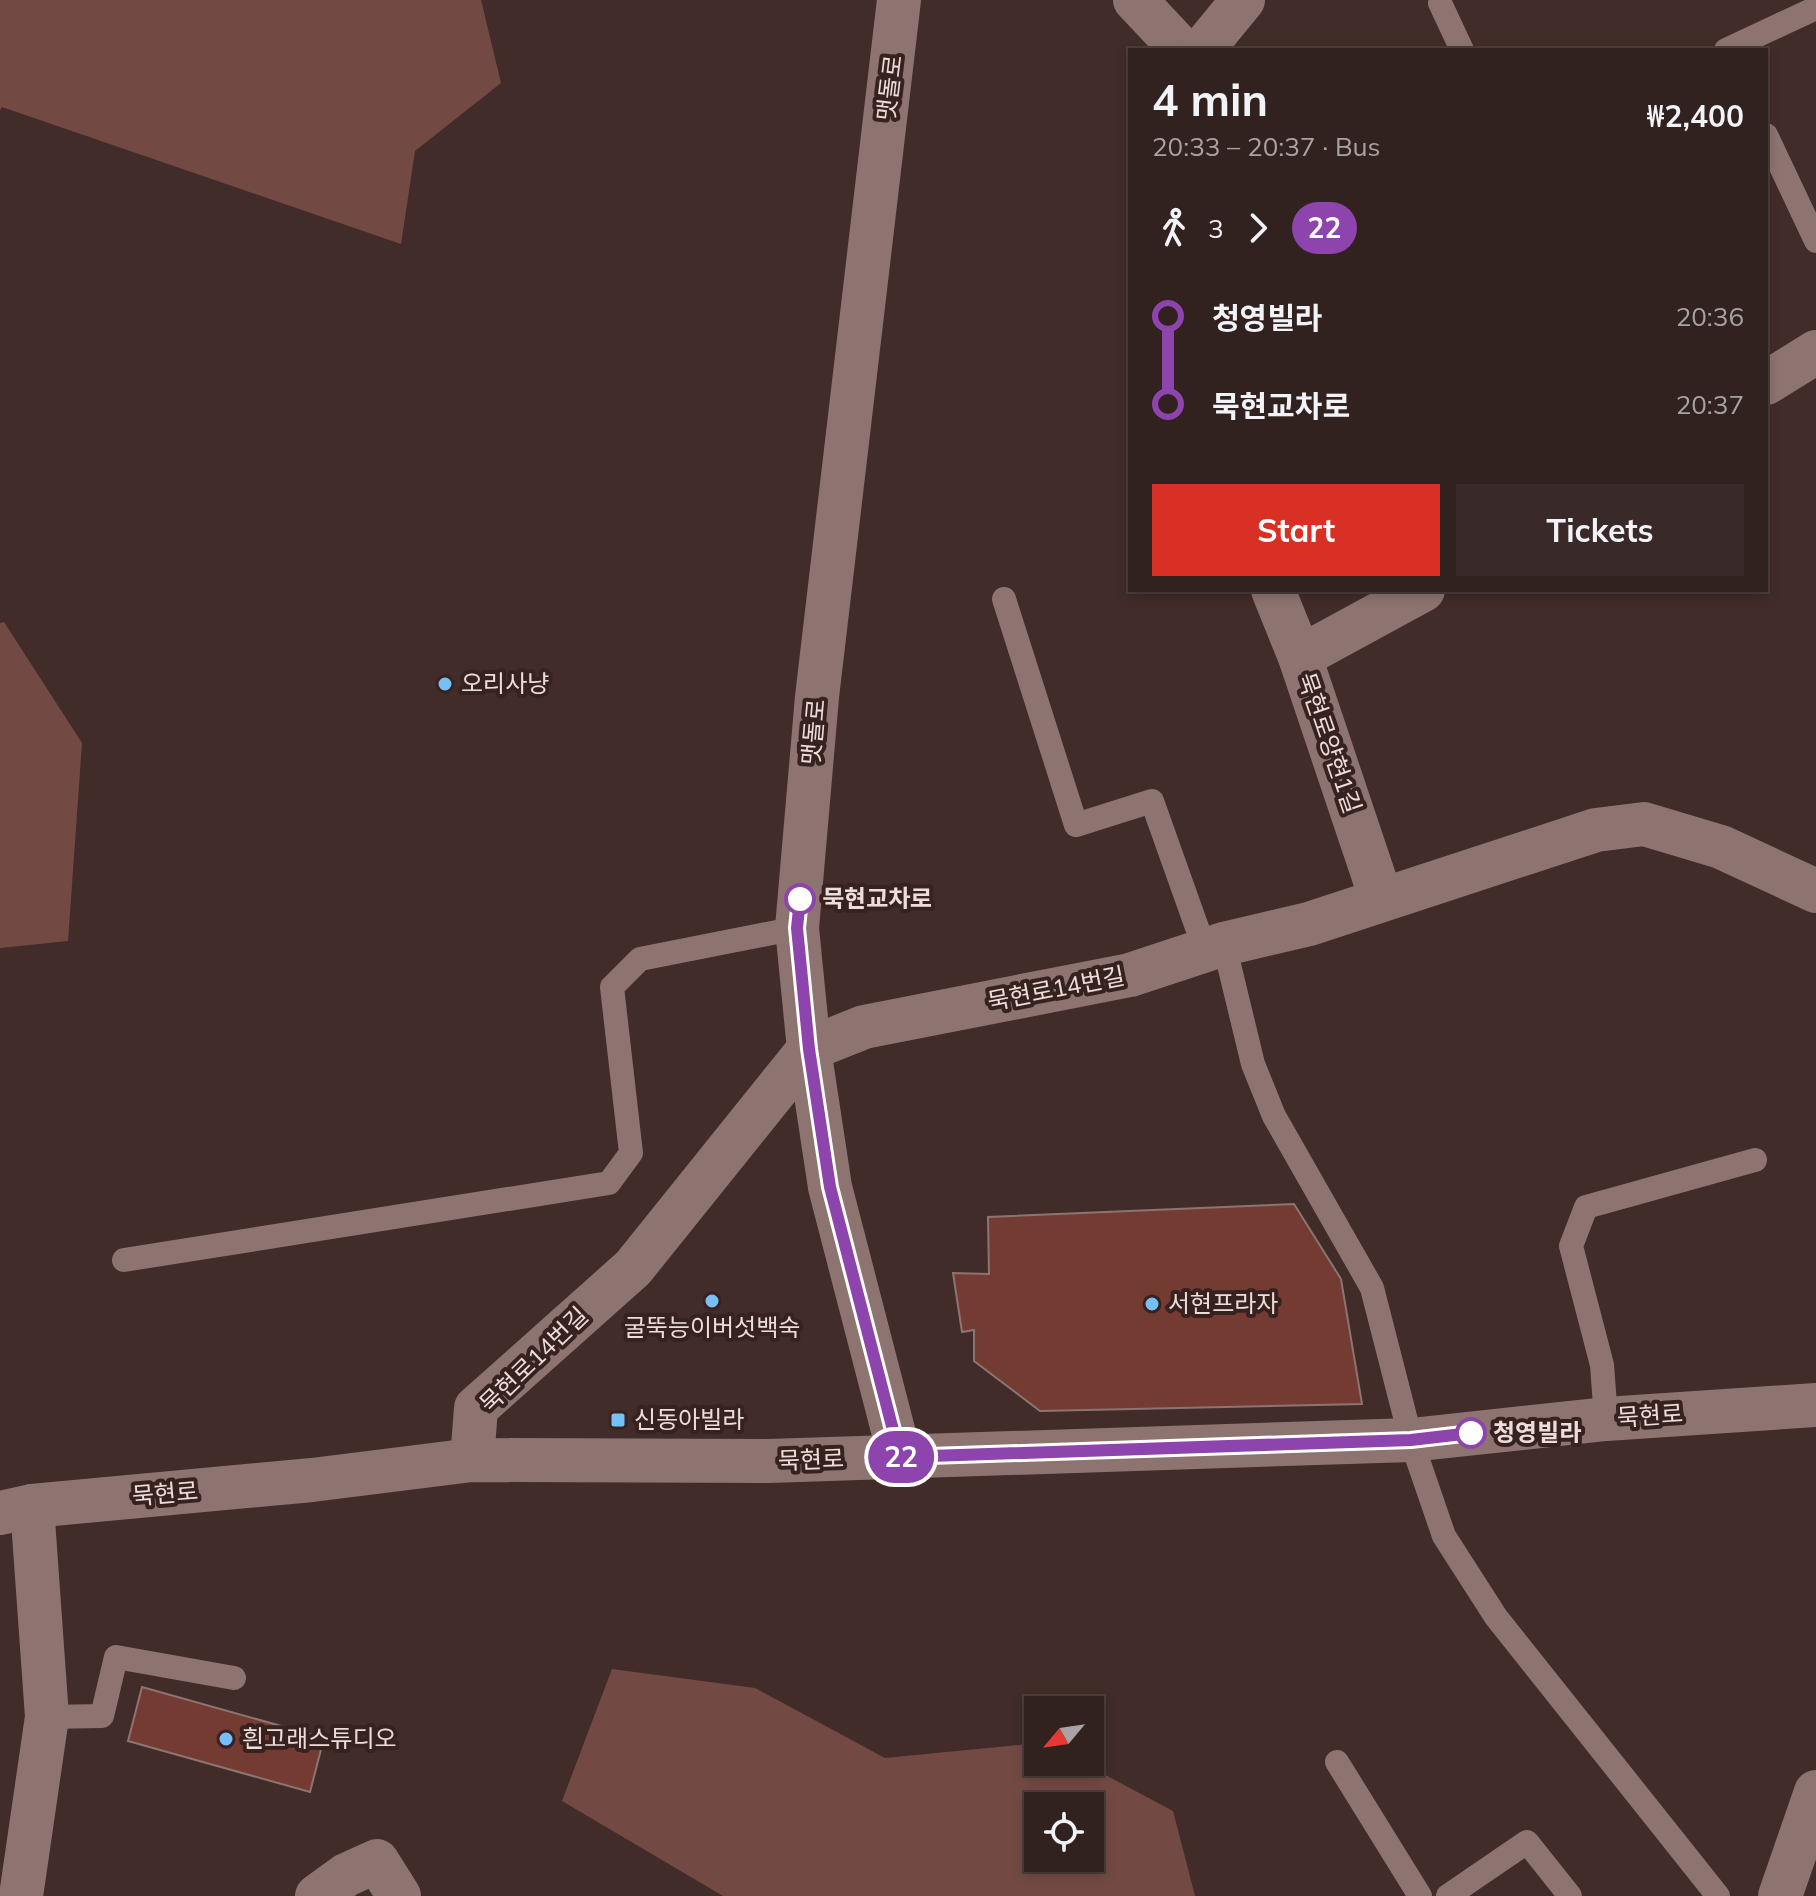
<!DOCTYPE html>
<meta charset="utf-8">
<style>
body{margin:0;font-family:Mulish,"Noto Sans KR",sans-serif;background:#392928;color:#f1f3f6;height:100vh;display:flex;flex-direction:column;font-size:30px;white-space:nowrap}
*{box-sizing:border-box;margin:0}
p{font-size:26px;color:#a8a3a4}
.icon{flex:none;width:44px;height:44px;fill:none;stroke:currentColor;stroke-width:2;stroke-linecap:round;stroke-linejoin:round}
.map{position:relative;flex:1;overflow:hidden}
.panel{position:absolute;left:1128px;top:48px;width:640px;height:544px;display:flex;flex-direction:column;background:#31211f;border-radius:0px;box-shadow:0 4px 12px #0003,0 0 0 2px #4c3e3d}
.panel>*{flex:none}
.badge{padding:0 16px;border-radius:26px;font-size:28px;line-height:52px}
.needle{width:52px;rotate:241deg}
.buttons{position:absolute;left:1024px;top:1696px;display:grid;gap:16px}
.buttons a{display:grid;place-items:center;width:80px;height:80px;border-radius:0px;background:#31211f;box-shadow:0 4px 12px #0003,0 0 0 2px #4c3e3d;font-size:40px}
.map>.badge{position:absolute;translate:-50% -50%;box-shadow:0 0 0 4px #fff}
.legs{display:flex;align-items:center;gap:12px;height:88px;padding:0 24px;font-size:26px}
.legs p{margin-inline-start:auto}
.overview{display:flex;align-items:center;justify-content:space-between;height:136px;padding:0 24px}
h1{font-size:44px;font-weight:700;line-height:60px}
.button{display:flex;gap:16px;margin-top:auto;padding:16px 24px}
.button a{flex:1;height:92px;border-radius:0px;background:#d93025;color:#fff;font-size:32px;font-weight:700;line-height:92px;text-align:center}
.button a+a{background:#392928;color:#f1f3f6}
ul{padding:0 24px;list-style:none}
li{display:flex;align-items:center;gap:28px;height:88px;font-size:30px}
li i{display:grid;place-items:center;width:12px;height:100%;margin:0 10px;background:currentColor}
li i::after{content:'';width:20px;height:20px;margin:-10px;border:6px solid;border-radius:50%;background:#31211f}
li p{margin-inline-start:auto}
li:first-child i{background:linear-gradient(#0000 50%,currentColor 0)}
li:last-child i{background:linear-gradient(currentColor 50%,#0000 0)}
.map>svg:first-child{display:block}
</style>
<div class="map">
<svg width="1816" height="1896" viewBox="0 0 1816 1896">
<rect width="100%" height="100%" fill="#412c29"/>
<g fill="#734a43" fill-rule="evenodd">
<path d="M 0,0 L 481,0 L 501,83 L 415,151 L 401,244 L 2,107 L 0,110 Z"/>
<path d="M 4,622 L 82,743 L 68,941 L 0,948 L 0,623 Z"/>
<path d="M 612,1669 L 755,1688 L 885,1758 L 1038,1743 L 1038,1762 L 1081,1762 L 1173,1811 L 1195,1896 L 723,1896 L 562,1801 ZM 1090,1806 L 1090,1858 L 1038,1858 L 1038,1806 Z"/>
</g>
<g fill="#743b33" stroke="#8d7470" stroke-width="2">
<path d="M 1294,1204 L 1341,1279 L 1362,1404 L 1040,1411 L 974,1361 L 974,1330 L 962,1332 L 953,1273 L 989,1274 L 988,1217 Z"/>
<path d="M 142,1687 L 324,1738 L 310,1792 L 128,1741 Z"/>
</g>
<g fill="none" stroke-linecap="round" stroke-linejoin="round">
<g stroke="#8d7470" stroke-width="24">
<path d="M 1440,3 L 1462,50"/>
<path d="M 1726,50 L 1816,8"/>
<path d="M 1766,135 L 1816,241"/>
<path d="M 1004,599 L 1076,825 L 1152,801 L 1205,950"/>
<path d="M 1224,944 L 1253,1064 L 1274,1116 L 1372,1288 L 1411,1440 L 1444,1536 L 1496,1617 L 1718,1896"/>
<path d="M 124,1260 L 609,1183 L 631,1153 L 612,987 L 640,959 L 797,928"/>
<path d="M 1606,1419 L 1602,1365 L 1571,1246 L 1586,1207 L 1755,1160"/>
<path d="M 47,1717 L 102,1716 L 116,1657 L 234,1678"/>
<path d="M 1337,1762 L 1420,1896"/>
<path d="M 1448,1896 L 1527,1842 L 1570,1896"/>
</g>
<g stroke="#8d7470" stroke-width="44">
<path d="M 1135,0 L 1182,50"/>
<path d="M 1202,50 L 1243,0"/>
<path d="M 1766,383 L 1816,352"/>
<path d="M 1273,590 L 1300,657 L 1381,898"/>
<path d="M 1300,657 L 1423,590"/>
<path d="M 472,1460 L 476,1408 L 633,1268 L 809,1049 L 864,1027 L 1130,975 L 1224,944 L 1309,924 L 1596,830 L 1644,824 L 1721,847 L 1816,891"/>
<path d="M 21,1896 L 47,1717 L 32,1506"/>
<path d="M 317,1896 L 346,1875 L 377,1861 L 399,1896"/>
<path d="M 1780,1896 L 1816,1792"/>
</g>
<g stroke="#8d7470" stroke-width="44">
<path d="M 899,0 L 817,697 L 797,928 L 809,1049 L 830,1187 L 900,1457"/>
<path d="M 0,1513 L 32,1506 L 312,1480 L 472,1460 L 769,1461 L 1411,1440 L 1606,1419 L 1816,1405"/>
</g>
</g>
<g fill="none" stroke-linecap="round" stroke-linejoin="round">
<g stroke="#fff" stroke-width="18">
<path id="line-1" d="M 800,899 L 797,928 L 809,1049 L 830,1187 L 900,1457 L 1411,1440 L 1471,1433"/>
</g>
<use href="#line-1" stroke="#8e44ad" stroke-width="12"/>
</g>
<g fill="#77c0f7" stroke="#37221f" stroke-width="3">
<circle cx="445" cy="684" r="8"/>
<circle cx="712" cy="1301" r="8"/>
<circle cx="1152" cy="1304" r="8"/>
<rect x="610" y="1412" width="16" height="16" rx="4"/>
<circle cx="226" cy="1739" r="8"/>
</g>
<g fill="#fff" stroke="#8e44ad" stroke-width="4">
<circle cx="800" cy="899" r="14"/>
<circle cx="1471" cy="1433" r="14"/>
</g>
<g text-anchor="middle" stroke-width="8" stroke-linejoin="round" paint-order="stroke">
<g font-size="24" fill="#ecdddb" stroke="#37221f">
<text transform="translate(890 88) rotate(-83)" y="8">맷돌로</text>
<text transform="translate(814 732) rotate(-85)" y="8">맷돌로</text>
<text transform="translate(1329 743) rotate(71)" y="8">묵현로양현1길</text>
<text transform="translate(1056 989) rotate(-11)" y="8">묵현로14번길</text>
<text transform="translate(534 1360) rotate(-44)" y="8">묵현로14번길</text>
<text transform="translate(1650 1416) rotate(-4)" y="8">묵현로</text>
<text transform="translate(811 1460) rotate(-2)" y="8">묵현로</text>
<text transform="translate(165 1494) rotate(-5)" y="8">묵현로</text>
</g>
<g font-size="24" fill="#ecdddb" stroke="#37221f" text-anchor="start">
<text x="461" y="692">오리사냥</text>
<text x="1168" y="1312">서현프라자</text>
<text x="712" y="1336" text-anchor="middle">굴뚝능이버섯백숙</text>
<text x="634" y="1428">신동아빌라</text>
<text x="242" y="1747">흰고래스튜디오</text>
</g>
<g font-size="24" font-weight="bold" fill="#ecdddb" stroke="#37221f" text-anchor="start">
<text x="822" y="907">묵현교차로</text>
<text x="1493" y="1441">청영빌라</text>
</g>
</g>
</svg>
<div class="buttons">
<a><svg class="needle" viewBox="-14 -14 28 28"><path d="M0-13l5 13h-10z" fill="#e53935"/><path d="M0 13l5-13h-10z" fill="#a8a3a4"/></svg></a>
<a><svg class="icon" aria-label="locate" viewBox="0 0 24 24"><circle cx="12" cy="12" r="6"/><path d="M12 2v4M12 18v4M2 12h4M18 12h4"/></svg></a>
</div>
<b class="badge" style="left:901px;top:1457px;background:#8e44ad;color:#fff">22</b>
<section class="panel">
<div class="overview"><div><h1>4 min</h1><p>20:33 – 20:37 · Bus</p></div><b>₩2,400</b></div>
<div class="legs"><svg class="icon" aria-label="walk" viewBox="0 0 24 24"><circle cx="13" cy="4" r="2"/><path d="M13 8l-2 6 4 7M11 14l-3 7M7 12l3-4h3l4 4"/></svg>3<svg class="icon" aria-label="forward" viewBox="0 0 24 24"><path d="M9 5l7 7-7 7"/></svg><b class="badge" style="background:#8e44ad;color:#fff">22</b></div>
<ul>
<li><i style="color:#8e44ad"></i><b>청영빌라</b><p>20:36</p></li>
<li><i style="color:#8e44ad"></i><b>묵현교차로</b><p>20:37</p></li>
</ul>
<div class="button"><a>Start</a><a>Tickets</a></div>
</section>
</div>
